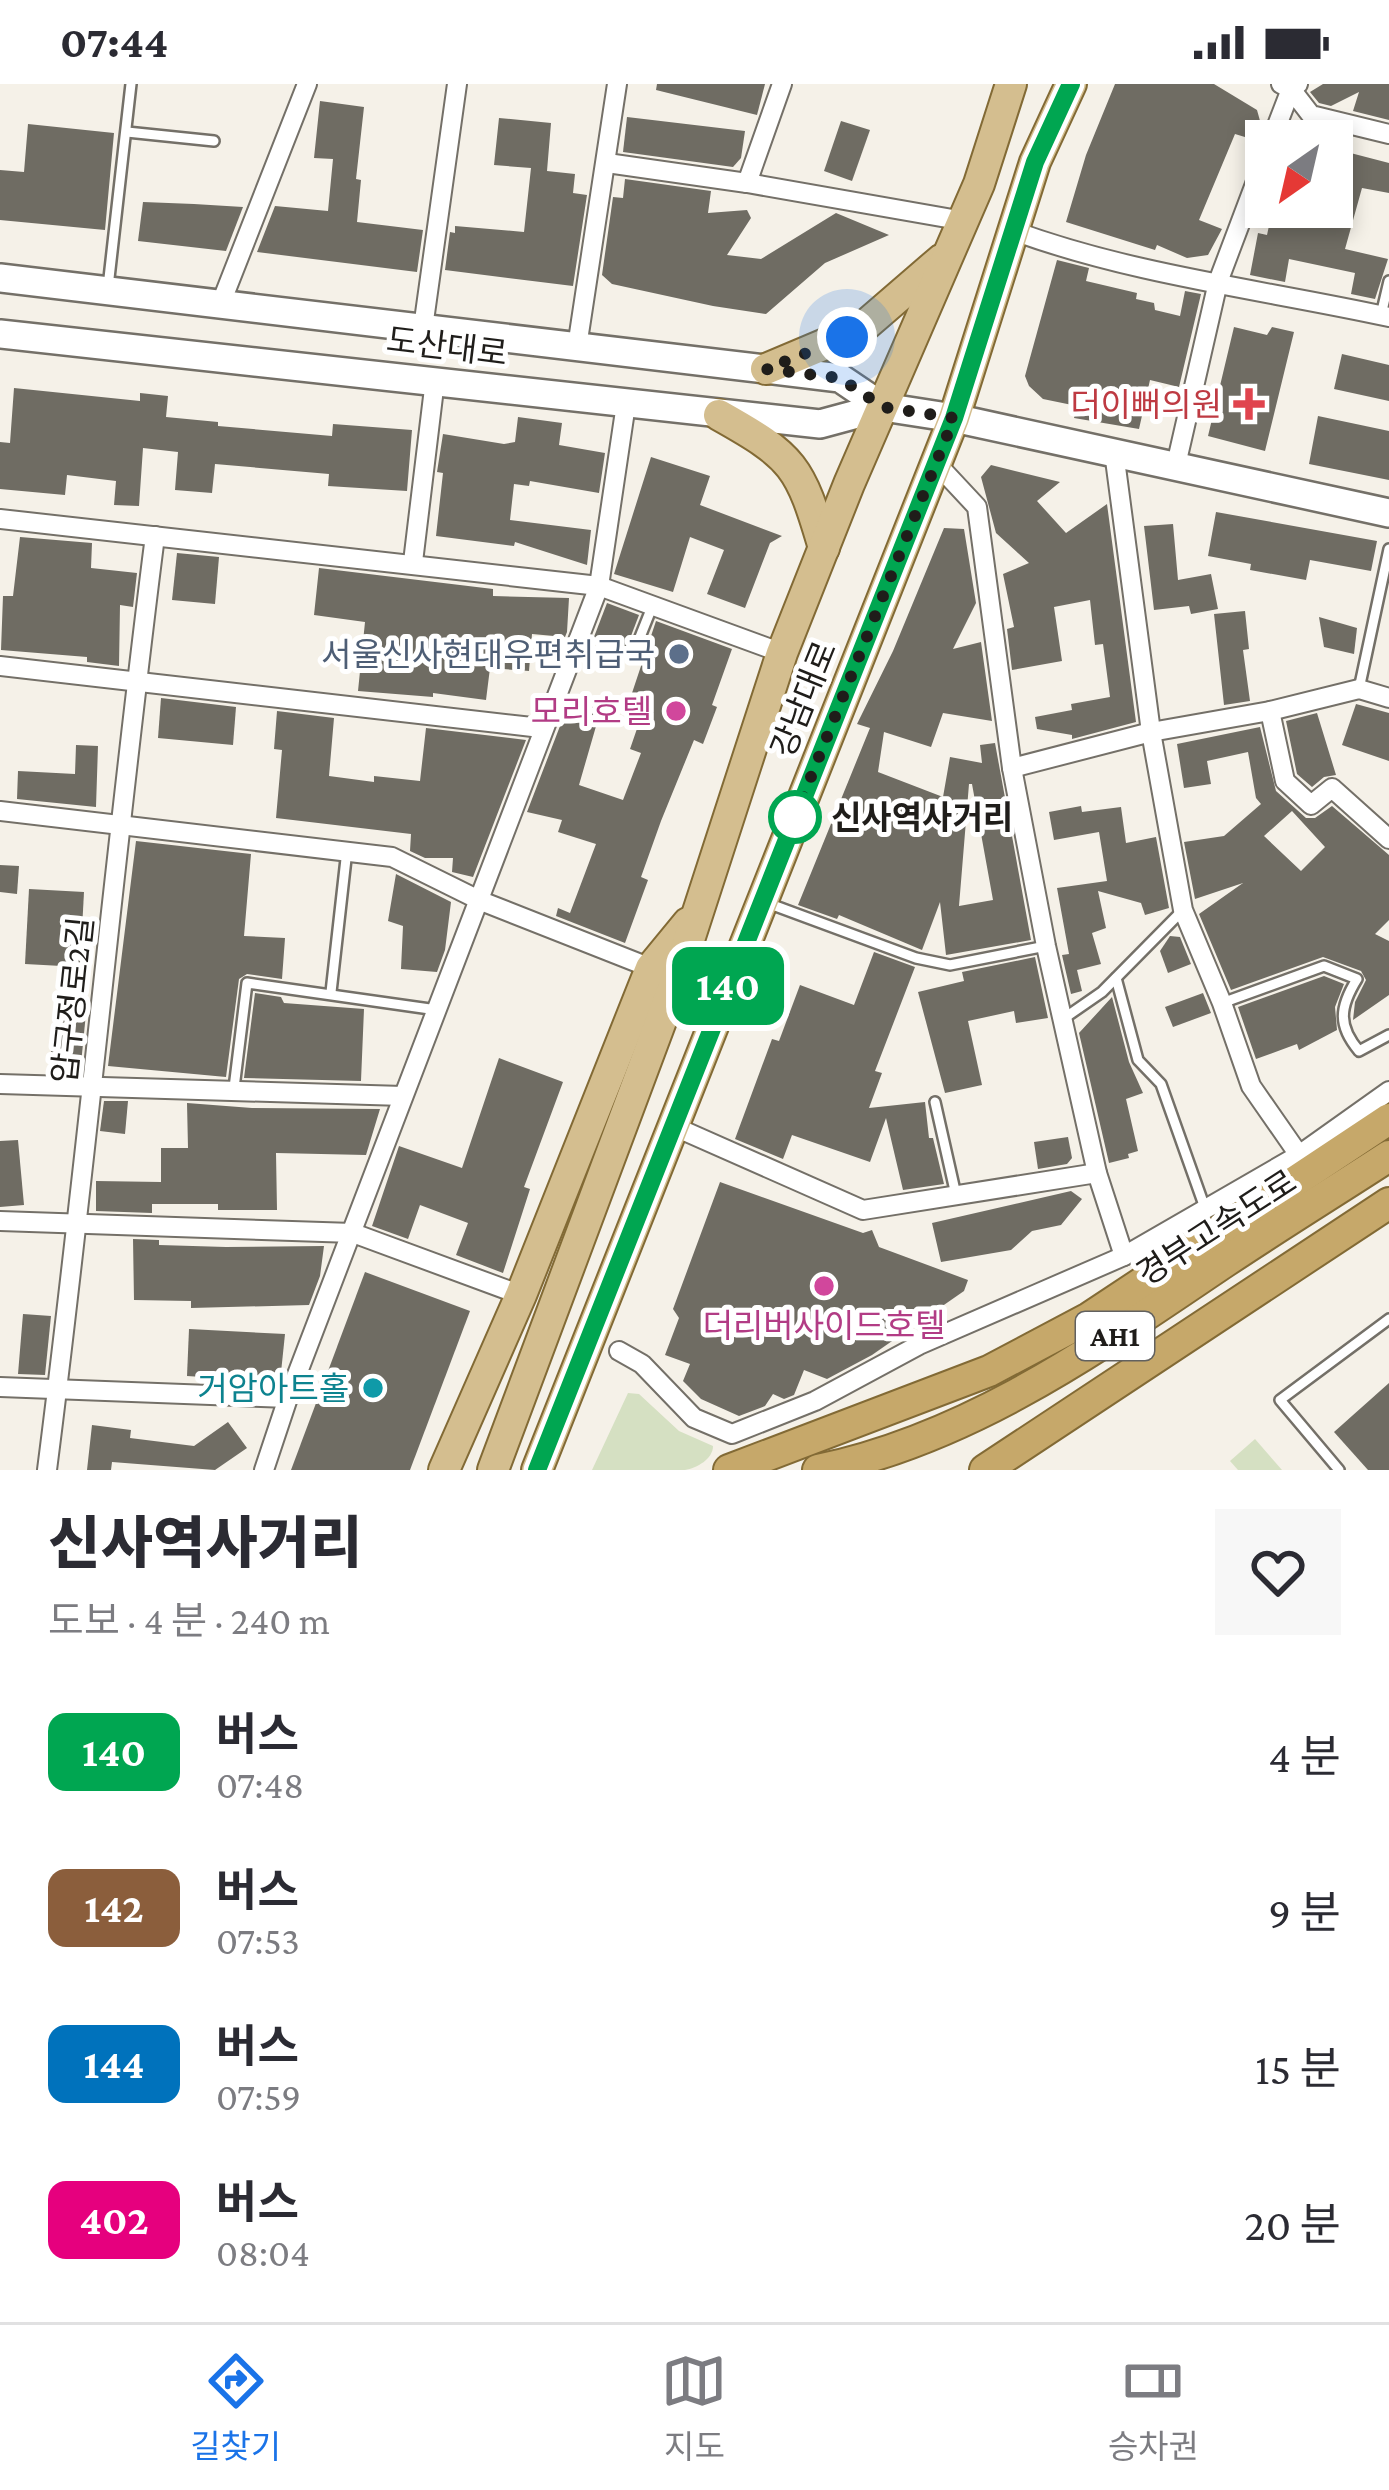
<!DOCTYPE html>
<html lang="ko">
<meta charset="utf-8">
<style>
body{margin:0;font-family:"Crimson Pro","Noto Sans KR",serif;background:#f7f7f7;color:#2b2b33;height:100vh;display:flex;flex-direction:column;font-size:45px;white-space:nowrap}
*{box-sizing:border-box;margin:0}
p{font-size:39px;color:#7c7c81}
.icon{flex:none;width:66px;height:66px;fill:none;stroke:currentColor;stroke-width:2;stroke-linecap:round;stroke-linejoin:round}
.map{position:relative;height:1386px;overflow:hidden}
.drawer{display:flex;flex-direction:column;background:#fff;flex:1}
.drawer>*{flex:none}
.badge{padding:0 24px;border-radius:18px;font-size:42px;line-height:78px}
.needle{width:78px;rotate:214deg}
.buttons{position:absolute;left:1245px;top:36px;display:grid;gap:24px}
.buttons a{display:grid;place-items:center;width:108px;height:108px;border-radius:0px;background:#fff;box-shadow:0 6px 18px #0003;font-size:60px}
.you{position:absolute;width:60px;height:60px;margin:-30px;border:9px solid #fff;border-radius:50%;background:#1a73e8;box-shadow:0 0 0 18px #1a73e833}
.map>.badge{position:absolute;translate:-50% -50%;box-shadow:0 0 0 6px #fff}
.round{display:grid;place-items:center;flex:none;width:126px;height:126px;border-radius:0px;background:#f7f7f7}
.summary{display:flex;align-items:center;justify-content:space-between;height:204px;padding:0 48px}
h1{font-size:57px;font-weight:800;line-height:90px}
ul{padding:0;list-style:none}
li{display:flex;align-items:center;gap:36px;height:156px;padding:0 48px}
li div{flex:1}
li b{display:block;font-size:45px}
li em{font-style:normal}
li .badge{min-width:132px;font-weight:700;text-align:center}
.status{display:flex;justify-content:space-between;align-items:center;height:84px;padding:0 60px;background:#fff;direction:ltr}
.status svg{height:33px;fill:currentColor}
.dock{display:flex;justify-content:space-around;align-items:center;height:168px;border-top:3px solid #e1e1e2;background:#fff;font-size:33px;color:#7c7c81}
.dock a{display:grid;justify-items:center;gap:6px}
.dock .selected{color:#1a73e8}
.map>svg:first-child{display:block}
</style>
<div class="status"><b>07:44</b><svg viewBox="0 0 49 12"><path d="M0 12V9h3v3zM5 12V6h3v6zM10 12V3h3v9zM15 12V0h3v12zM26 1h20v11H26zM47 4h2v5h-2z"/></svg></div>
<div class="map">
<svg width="1389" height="1386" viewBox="0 0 1389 1386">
<rect width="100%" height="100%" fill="#f5f1e8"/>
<g fill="#d5e0c2">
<path d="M 628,1309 L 639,1310 L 679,1347 L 713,1362 C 713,1375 697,1384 685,1386 L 592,1386 Z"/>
<path d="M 1255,1355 L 1282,1386 L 1238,1386 L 1230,1377 Z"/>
</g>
<g fill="#6f6c63" fill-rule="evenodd">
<path d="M 657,0 L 765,0 L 757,31 L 656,6 Z"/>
<path d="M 1115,0 L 1214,0 L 1257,26 L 1262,44 L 1258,57 L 1235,50 L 1199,136 L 1222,145 L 1208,171 L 1187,174 L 1157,161 L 1155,166 L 1066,138 L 1086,71 Z"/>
<path d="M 1323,0 L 1389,0 L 1389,36 L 1353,27 L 1359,8 L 1331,22 L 1319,19 L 1310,8 Z"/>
<path d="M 320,17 L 364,23 L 356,95 L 361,96 L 357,138 L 423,146 L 417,188 L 257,168 L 275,122 L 328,127 L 333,75 L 314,74 Z"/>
<path d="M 627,33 L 745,47 L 741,74 L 733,83 L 623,68 Z"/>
<path d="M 499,34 L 551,39 L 547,87 L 575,90 L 573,109 L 587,111 L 573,202 L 445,186 L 450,148 L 455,149 L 455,142 L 524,148 L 531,84 L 494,81 Z"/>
<path d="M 841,37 L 870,46 L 852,97 L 824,87 Z"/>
<path d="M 28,40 L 114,49 L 105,146 L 0,136 L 0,86 L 24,88 Z"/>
<path d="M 1339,66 L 1389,79 L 1389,109 L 1362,104 L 1345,165 L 1388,175 L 1375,215 L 1351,210 L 1355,189 L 1289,175 L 1285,198 L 1250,191 L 1258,149 L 1267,151 L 1273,123 L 1332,123 L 1332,98 Z"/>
<path d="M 625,95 L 711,107 L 708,129 L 747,126 L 751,134 L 727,171 L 761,175 L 836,129 L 889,151 L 825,179 L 766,230 L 713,222 L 612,200 L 602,191 L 613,113 L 623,114 Z"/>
<path d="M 143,118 L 194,120 L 243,123 L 226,167 L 138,157 Z"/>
<path d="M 1057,176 L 1089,184 L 1086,197 L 1137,209 L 1136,215 L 1154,219 L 1155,226 L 1180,232 L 1185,207 L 1201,210 L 1179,303 L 1150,296 L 1139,345 L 1074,334 L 1077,322 L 1043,315 L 1029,302 L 1025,292 Z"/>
<path d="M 1234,243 L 1267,251 L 1272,243 L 1294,248 L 1265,367 L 1208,352 Z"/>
<path d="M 1342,270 L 1389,281 L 1389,317 L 1334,305 Z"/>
<path d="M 14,304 L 140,317 L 140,309 L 168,312 L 166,333 L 218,338 L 218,342 L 332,352 L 333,340 L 412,346 L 407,407 L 328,402 L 329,390 L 215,380 L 212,409 L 175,406 L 178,368 L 143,364 L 139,422 L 114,421 L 116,397 L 67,391 L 65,411 L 0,405 L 0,358 L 10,359 Z"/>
<path d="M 1318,332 L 1389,347 L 1389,396 L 1309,380 Z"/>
<path d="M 518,333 L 562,339 L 559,361 L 605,369 L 599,409 L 530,397 L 529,402 L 514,400 L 510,436 L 591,446 L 587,481 L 515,458 L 514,462 L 436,452 L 443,389 L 437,388 L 443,350 L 504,360 L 515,358 Z"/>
<path d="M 651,373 L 710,392 L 700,421 L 782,452 L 770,459 L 745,524 L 707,510 L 724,466 L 690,453 L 673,508 L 614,490 Z"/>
<path d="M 991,381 L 1060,398 L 1037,417 L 1066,449 L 1107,420 L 1136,638 L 1072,655 L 1072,651 L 1037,645 L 1035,633 L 1072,626 L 1071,620 L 1110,613 L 1103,560 L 1095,561 L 1090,516 L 1054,523 L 1062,577 L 1012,586 L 1007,545 L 1014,543 L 1003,490 L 1029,479 L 996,449 L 981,393 Z"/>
<path d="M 1216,428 L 1377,457 L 1371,487 L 1310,476 L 1306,496 L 1250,486 L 1251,480 L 1208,472 Z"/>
<path d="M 1173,440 L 1178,496 L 1211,490 L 1218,525 L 1191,530 L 1189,522 L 1154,526 L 1144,442 Z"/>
<path d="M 944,444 L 964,445 L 976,519 L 953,565 L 981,558 L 992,637 L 943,629 L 931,663 L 884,648 L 878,688 L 943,713 L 950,673 L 982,679 L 980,661 L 995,659 L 1031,856 L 946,871 L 940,818 L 922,866 L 839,831 L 837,835 L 798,821 L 870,644 L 857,640 L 893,567 ZM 969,700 L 972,700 L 993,816 L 959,822 Z"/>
<path d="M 20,453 L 92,459 L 91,484 L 137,489 L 133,523 L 120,521 L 119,582 L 87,578 L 87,573 L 1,566 L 3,512 L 13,512 Z"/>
<path d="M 177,469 L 219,473 L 215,520 L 172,516 Z"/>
<path d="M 319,484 L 493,505 L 493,512 L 569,514 L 567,548 L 565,553 L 532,550 L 529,587 L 490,584 L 486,616 L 433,609 L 433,613 L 358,607 L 365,538 L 314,531 Z"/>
<path d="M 607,519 L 639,531 L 626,565 L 594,553 Z"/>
<path d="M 1245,527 L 1249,565 L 1243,566 L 1250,617 L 1224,621 L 1214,530 Z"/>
<path d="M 1319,533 L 1357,544 L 1354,570 L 1324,563 Z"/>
<path d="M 656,537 L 732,565 L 712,621 L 717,623 L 703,660 L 694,656 L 661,737 L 641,793 L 648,796 L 625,859 L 556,832 L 558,824 L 570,829 L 596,760 L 558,748 L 562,736 L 527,728 L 570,616 L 601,625 L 579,701 L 623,716 L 641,669 L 630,665 L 640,636 L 625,630 Z"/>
<path d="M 161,614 L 236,623 L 233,661 L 158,654 Z"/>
<path d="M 1356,620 L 1389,629 L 1389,677 L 1342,661 Z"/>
<path d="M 277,627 L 334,634 L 329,692 L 374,698 L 374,692 L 420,697 L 426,644 L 526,656 L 473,793 L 452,788 L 453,774 L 425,774 L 410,767 L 411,750 L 276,734 L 282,666 L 274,665 Z"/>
<path d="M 1317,629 L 1336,691 L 1324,693 L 1312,703 L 1297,690 L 1286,637 Z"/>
<path d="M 1260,643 L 1276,707 L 1306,734 L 1315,734 L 1332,722 L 1389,771 L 1389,836 L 1375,850 L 1389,857 L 1389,911 L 1353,936 L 1355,918 L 1366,896 L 1361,887 L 1323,873 L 1231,906 L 1199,830 L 1243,799 L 1195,815 L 1184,758 L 1224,752 L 1261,720 L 1256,714 L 1248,668 L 1207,677 L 1211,700 L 1184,704 L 1177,660 ZM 1292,727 L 1325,763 L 1301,787 L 1264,752 Z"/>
<path d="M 76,661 L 98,662 L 96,723 L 17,715 L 18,687 L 75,690 Z"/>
<path d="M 1081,722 L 1082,728 L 1121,723 L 1126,759 L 1156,753 L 1169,824 L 1145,831 L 1141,819 L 1098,807 L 1106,844 L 1092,849 L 1101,880 L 1077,886 L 1082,907 L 1071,910 L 1062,871 L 1069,870 L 1057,804 L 1107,797 L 1099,748 L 1054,756 L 1049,728 Z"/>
<path d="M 136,757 L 251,770 L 244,852 L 285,854 L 282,895 L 247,890 L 239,895 L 226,993 L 108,982 Z"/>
<path d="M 0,781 L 19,782 L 17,810 L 0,808 Z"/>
<path d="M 396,790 L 451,818 L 445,866 L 437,888 L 401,885 L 403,842 L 388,837 Z"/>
<path d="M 29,805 L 84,808 L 80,883 L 25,880 Z"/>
<path d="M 1170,852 L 1180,853 L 1191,880 L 1168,889 L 1160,867 Z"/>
<path d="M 874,868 L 915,883 L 875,987 L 882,989 L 869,1024 L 925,1018 L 929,1054 L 933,1054 L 944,1100 L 903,1106 L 886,1034 L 870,1078 L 792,1051 L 783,1075 L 735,1055 L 772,955 L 779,957 L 800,901 L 854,921 Z"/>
<path d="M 1035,873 L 1048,934 L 1016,939 L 1014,927 L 968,937 L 982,1001 L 945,1009 L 918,908 L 964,897 L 962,888 Z"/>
<path d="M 1324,892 L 1344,900 L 1335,923 L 1337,946 L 1299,966 L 1297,960 L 1256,975 L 1238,923 Z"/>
<path d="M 255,909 L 281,913 L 284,919 L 364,925 L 361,997 L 244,994 Z"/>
<path d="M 1203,909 L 1211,929 L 1173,943 L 1165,923 Z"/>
<path d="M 1112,913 L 1129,978 L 1143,1009 L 1126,1015 L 1138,1067 L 1128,1070 L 1129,1074 L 1109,1079 L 1079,949 Z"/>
<path d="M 55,926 L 86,929 L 81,980 L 50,978 Z"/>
<path d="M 499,974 L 563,998 L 524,1103 L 530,1105 L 503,1189 L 456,1171 L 468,1139 L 420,1121 L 408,1155 L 372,1142 L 399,1062 L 462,1084 Z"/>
<path d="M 104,1017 L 128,1017 L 125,1050 L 100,1047 Z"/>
<path d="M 187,1019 L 252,1024 L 380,1025 L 366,1071 L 276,1069 L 277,1126 L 218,1126 L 218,1120 L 152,1120 L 152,1129 L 96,1127 L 96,1097 L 161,1098 L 161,1064 L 188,1064 Z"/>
<path d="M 1068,1053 L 1072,1074 L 1067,1080 L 1038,1085 L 1034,1058 Z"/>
<path d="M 18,1056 L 24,1121 L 0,1123 L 0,1057 Z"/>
<path d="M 720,1098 L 863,1149 L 872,1146 L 879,1163 L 968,1196 L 964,1207 L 872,1271 L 827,1295 L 804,1286 L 794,1311 L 784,1315 L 773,1310 L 765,1322 L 739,1332 L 701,1315 L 683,1297 L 690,1280 L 665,1271 L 679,1234 L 673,1225 Z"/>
<path d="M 1071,1107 L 1082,1115 L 1061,1141 L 1032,1147 L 1011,1166 L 941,1178 L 932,1139 Z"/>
<path d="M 133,1155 L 159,1156 L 159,1161 L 226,1163 L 324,1162 L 320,1192 L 309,1221 L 191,1224 L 191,1217 L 134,1216 Z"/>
<path d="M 365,1188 L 470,1227 L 410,1386 L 291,1386 Z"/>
<path d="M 23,1230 L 51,1232 L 45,1291 L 18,1290 Z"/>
<path d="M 189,1245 L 285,1250 L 280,1298 L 187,1292 Z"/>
<path d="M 1389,1299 L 1389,1386 L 1368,1386 L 1334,1348 Z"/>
<path d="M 228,1338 L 247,1364 L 215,1386 L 112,1378 L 111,1386 L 87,1386 L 92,1341 L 131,1346 L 130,1354 L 194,1362 Z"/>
</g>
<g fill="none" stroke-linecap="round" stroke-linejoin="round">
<g stroke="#747068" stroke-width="14">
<g id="service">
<path d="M 127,48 L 214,57"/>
<path d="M 108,203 L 131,0"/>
<path d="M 1381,231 L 1389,197"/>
<path d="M 634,568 L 652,523"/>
<path d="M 1359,605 L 1389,465"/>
<path d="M 770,820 L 916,874 L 950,881 L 1046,862"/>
<path d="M 1116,894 L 1138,976 L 1161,1000 L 1205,1124"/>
<path d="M 331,908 L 347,766"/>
<path d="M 1222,919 L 1324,882 L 1357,895 C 1339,924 1338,942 1359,967 L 1389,951"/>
<path d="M 1063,935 L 1102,908 L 1183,826"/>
<path d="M 234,1004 L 247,899 L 437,926"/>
<path d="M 935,1018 L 956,1111"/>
<path d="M 1339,1386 L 1280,1316 L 1389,1235"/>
</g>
</g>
<g stroke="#747068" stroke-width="22">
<g id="minor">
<path d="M 1281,0 L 1291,5 L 1311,31 L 1389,50"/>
<path d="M 1271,57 L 1291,5 L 1298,0"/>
<path d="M 607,79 L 747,99 L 964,137"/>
<path d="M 747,99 L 782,0"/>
<path d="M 1014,147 C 1134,191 1265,206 1389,233"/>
<path d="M 221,219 L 307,0"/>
<path d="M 423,244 L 457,0"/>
<path d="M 577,263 L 617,0"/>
<path d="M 1114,368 L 1151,648 L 1183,826 L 1222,919 L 1251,1002 L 1299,1071"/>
<path d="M 935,378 L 977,423 L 1012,684 L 1046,862 L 1097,1089 L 1124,1172"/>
<path d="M 1176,381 L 1218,198 L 1266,71"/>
<path d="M 0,435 L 599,502 L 782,569"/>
<path d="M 413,478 L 435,296"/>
<path d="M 0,582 L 541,644"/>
<path d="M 1270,627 L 1285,697 L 1311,721 L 1332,704 L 1389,755"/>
<path d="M 1012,684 L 1151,648 L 1270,627 L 1359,605 L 1389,614"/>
<path d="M 0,727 L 392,773 L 481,817 L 651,884"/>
<path d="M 0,1000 L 403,1012"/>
<path d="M 673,1042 L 863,1126 L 1097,1089"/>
<path d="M 0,1137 L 353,1149 L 521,1211"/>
<path d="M 619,1267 L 642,1280 L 694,1334 L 732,1350 L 815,1317 L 919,1261 L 1124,1172 L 1299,1071 L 1389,1007"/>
<path d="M 0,1303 L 288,1314"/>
<path d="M 47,1386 C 87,1075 115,763 155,452"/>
<path d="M 264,1386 L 288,1314 L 599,502 L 626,320"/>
</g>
</g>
<g stroke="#747068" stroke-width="32">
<g id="secondary">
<path d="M 0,194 L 840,294 L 883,323"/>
<path d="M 0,250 L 820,340 L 883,323 L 954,334 L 1389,429"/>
</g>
</g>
<g stroke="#826a35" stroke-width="34">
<g id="primary">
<path d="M 766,285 L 861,245 L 941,176"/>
<path d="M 719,331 C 794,373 800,382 824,464"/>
<path d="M 444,1386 L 521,1211 L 651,884 L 688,839"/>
<path d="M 493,1386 L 674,902 L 782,569 L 849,400 L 979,100 L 1011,0"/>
<path d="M 537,1386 L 954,334 L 1035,78 L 1071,0"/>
</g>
</g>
<g stroke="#826a35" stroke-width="34">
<g id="trunk">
<path d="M 729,1386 L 989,1287 L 1089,1234 L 1389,1035"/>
<path d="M 818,1386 C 972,1354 1098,1263 1226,1177 C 1280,1141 1335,1107 1389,1072"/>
<path d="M 985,1386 L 1389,1119"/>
</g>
</g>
<use href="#service" stroke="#fff" stroke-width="9"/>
<use href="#minor" stroke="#fff" stroke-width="18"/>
<use href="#secondary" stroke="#fff" stroke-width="27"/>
<use href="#primary" stroke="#d4be8f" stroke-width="30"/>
<use href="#trunk" stroke="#c6a86a" stroke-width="30"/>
</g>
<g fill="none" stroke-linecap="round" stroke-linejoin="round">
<g stroke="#fff" stroke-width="27">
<path id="line" d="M 537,1386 L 954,334 L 1035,78 L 1071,0"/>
</g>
<use href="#line" stroke="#00a651" stroke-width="18"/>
<path stroke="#1f1d1a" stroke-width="12" stroke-dasharray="0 21.6" d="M 795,733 L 954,334 L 883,323 L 840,294 L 766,285 L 847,253"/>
</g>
<path fill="#e0444e" stroke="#fff" stroke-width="4.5" d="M1243 302h12v12h12v12h-12v12h-12v-12h-12v-12h12z"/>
<circle fill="#5c6f8a" stroke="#fff" stroke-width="4.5" cx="679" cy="570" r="12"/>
<g fill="#d1479c" stroke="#fff" stroke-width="4.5">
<circle cx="676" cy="627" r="12"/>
<circle cx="824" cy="1202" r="12"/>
</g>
<circle fill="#fff" stroke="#00a651" stroke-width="6" cx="795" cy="733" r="24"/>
<circle fill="#0f9aa8" stroke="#fff" stroke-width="4.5" cx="373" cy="1304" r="12"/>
<g text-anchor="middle" stroke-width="10" stroke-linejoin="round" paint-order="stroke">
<rect fill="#fff" stroke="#62615f" stroke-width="3" x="1076" y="1228" width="78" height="48" rx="9"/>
<g font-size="30" font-weight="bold" fill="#1f1d1a">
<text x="1115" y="1262">AH1</text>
</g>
<g font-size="33" fill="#1f1d1a" stroke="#fff">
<text transform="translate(447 262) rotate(7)" y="12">도산대로</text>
<text transform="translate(803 615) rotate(-68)" y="12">강남대로</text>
<text transform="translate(72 916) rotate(-84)" y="12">압구정로2길</text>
<text transform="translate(1216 1143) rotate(-33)" y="12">경부고속도로</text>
</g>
<g font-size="33" fill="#be3a42" stroke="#fff" text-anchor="end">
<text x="1222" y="332">더이뻐의원</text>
</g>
<g font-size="33" fill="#4e5e75" stroke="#fff" text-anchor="end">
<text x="655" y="582">서울신사현대우편취급국</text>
</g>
<g font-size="33" fill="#b23c85" stroke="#fff" text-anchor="end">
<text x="652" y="639">모리호텔</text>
<text x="824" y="1253" text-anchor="middle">더리버사이드호텔</text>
</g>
<g font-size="33" font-weight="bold" fill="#1f1d1a" stroke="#fff" text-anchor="start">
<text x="831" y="745">신사역사거리</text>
</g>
<g font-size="33" fill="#0d838f" stroke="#fff" text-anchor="end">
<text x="349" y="1316">거암아트홀</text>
</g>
</g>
</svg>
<div class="buttons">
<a><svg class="needle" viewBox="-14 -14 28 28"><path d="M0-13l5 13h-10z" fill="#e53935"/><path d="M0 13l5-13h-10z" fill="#7c7c81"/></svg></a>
</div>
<div class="you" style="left:847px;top:253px"></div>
<b class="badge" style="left:728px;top:902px;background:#00a651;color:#fff">140</b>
</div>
<section class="drawer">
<div class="summary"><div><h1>신사역사거리</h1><p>도보 · 4 분 · 240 m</p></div><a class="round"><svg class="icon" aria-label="heart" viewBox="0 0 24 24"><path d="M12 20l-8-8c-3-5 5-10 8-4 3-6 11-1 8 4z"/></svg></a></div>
<ul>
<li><span class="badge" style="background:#00a651;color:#fff">140</span><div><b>버스</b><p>07:48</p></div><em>4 분</em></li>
<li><span class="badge" style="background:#8b5e3c;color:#fff">142</span><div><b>버스</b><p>07:53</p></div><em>9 분</em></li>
<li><span class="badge" style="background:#0072bc;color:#fff">144</span><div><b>버스</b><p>07:59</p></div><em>15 분</em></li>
<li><span class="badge" style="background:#e6007e;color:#fff">402</span><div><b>버스</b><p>08:04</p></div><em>20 분</em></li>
</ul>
</section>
<nav class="dock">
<a class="selected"><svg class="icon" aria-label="directions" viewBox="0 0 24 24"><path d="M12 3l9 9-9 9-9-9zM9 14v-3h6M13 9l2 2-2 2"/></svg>길찾기</a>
<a><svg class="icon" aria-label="map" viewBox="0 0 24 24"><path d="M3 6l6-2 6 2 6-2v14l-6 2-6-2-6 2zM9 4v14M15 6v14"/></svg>지도</a>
<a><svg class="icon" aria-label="tickets" viewBox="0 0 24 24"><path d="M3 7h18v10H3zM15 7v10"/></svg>승차권</a>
</nav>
